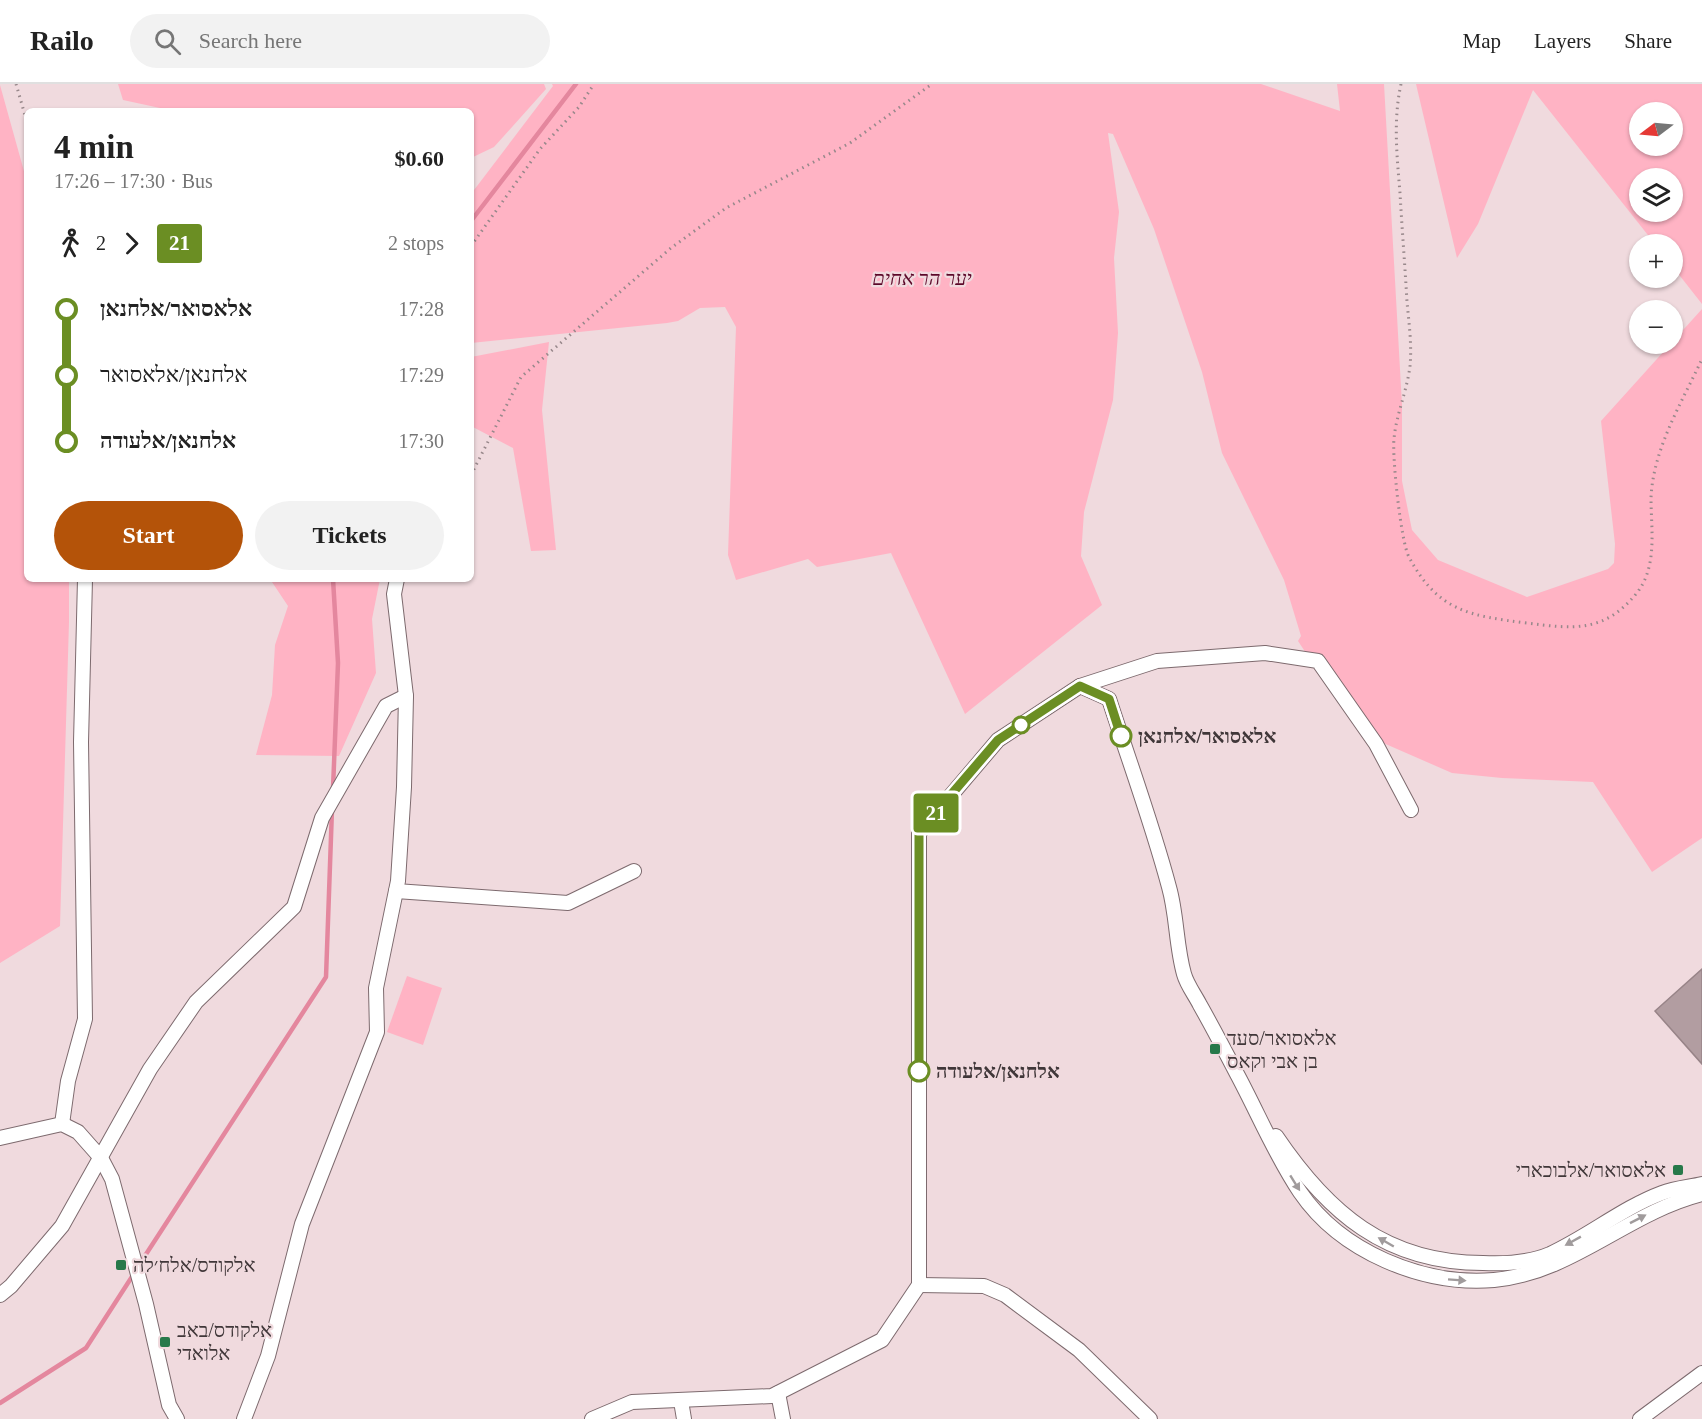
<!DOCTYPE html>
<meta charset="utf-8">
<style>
body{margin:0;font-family:"Times New Roman","Noto Sans Hebrew",serif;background:#f2f2f2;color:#222;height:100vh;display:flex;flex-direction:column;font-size:22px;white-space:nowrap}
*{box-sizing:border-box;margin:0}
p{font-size:20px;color:#767676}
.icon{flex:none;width:33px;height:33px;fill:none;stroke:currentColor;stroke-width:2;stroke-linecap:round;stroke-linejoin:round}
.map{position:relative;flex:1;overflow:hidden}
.panel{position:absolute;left:24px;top:24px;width:450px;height:474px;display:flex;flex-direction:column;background:#fff;border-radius:9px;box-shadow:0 2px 4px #0004}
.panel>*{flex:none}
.badge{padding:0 12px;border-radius:4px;font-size:21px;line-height:39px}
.needle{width:39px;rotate:254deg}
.fabs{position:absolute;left:1629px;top:18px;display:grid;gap:12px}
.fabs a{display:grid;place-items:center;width:54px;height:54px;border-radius:50%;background:#fff;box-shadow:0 2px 4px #0004;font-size:30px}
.map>.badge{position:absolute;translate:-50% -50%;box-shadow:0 0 0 3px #fff}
.legs{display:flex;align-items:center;gap:9px;height:66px;padding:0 30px;font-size:20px}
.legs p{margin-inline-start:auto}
.headline{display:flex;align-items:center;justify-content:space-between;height:102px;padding:0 30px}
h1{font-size:33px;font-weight:700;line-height:45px}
.button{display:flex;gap:12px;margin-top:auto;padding:12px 30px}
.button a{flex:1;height:69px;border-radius:36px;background:#b45309;color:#fff;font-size:24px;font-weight:700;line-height:69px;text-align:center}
.button a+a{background:#f2f2f2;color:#222}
ul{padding:0 30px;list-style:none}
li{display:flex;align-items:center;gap:21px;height:66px;font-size:22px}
li i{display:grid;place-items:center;width:9px;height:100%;margin:0 8px;background:currentColor}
li i::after{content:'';width:15px;height:15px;margin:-8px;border:4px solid;border-radius:50%;background:#fff}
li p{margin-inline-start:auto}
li:first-child i{background:linear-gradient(#0000 50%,currentColor 0)}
li:last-child i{background:linear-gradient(currentColor 50%,#0000 0)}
header{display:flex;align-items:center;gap:36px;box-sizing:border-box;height:84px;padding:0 30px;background:#fff;border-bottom:2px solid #e0e0e0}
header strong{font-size:28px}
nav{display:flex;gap:33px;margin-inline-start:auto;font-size:21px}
.search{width:420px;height:54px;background:#f2f2f2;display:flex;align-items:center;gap:15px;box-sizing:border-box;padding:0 21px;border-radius:33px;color:#767676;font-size:22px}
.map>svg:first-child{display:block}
</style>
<header>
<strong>Railo</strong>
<div class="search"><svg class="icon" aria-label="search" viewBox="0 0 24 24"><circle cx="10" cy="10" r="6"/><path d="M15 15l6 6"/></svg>Search here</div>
<nav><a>Map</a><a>Layers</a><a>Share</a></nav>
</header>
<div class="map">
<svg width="1702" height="1335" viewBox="0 0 1702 1335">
<rect width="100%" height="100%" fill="#f0dade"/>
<g fill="#ffb3c4" fill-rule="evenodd">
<path d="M 118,0 L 544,0 L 546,5 L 494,63 L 471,74 L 471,27 L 161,27 L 160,24 L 123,16 Z"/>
<path d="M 552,0 L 1261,0 L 1340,27 L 1337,0 L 1384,0 L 1402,321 L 1402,397 L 1412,446 L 1438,476 L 1527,513 L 1608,485 L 1614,479 L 1615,460 L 1601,337 L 1702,225 L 1702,754 L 1652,788 L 1593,698 L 1502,694 L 1452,689 L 1381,658 L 1343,625 L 1298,557 L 1301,552 L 1284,496 L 1222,369 L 1202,288 L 1154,145 L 1113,50 L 1108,49 L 1119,128 L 1114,174 L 1118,249 L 1113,316 L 1084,428 L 1081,472 L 1102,521 L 965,630 L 891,469 L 817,483 L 808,475 L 736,496 L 728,471 L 736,243 L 725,223 L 700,224 L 678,237 L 667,239 L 471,259 L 471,110 L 553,2 Z"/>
<path d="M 1416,0 L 1702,0 L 1702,220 L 1673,183 L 1672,160 L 1655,160 L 1533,6 L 1478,140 L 1457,174 ZM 1672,28 L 1672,62 L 1640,62 L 1640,28 ZM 1672,94 L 1672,128 L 1640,128 L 1640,94 Z"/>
<path d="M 0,1 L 27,98 L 27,495 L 69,495 L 69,538 L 60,842 L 0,879 Z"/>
<path d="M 549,258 L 542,326 L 556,466 L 531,467 L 513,364 L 471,342 L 471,273 Z"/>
<path d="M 270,495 L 380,495 L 372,535 L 376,589 L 339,672 L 256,671 L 272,611 L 275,561 L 288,522 Z"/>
<path d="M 407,892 L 442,904 L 423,961 L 387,948 Z"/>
</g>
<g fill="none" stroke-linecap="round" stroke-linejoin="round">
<g stroke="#e4879e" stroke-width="4.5">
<path d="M 471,137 L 576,0"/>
<path d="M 333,705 L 338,579 L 333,495"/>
<path d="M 139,1181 L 326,893 L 332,725"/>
<path d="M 0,1319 L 86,1264 L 135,1188"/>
</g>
</g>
<path fill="#b29da1" stroke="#988488" stroke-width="1.5" d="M 1702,885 L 1702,980 L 1655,927 Z"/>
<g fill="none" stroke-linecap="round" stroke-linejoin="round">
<g stroke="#7d6a6e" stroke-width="16">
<g id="minor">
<path d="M 1080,602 L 1157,577 L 1265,569 L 1318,577 L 1376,660 L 1411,726"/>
<path d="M 396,807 L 568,819 L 634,787"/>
<path d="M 62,1040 L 68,997 L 85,935 L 81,658 L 85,495"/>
<path d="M 1276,1052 C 1328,1129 1386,1179 1483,1179 C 1505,1180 1529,1179 1550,1170 C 1589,1152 1622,1124 1662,1109 C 1675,1104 1689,1103 1702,1100"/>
<path d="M 0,1054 L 62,1040 L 78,1048 L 101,1074 L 112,1095 L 146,1220 L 169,1321 L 177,1335"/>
<path d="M 919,1201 L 984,1202 L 1005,1211 L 1079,1266 L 1150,1335"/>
<path d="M 0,1211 L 11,1202 L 62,1142 L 150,985 L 196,918 L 294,823 L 322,734 L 386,622 L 406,612"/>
<path d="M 778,1309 L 783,1335"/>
<path d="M 681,1317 L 684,1335"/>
<path d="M 244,1335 L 268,1272 L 302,1140 L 377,948 L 376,904 L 398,797 L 404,703 L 406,612 L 394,510 L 397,495"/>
<path d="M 592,1335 L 632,1318 L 772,1312 L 882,1256 L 919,1201 L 919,749 L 998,656 L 1080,602 L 1109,615 C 1129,677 1152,739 1169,803 C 1177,831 1176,862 1184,890 C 1187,901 1195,911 1200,921 C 1213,944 1225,967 1237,990 C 1258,1029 1275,1071 1300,1108 C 1341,1168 1423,1202 1494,1196 C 1572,1189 1627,1129 1702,1110"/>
<path d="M 1640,1335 L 1702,1289"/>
</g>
</g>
<g stroke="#98888b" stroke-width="3" stroke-dasharray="1.5 4.5" stroke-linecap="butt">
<path d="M 16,0 L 27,38"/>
<path d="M 1401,0 C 1393,37 1397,72 1400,109 C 1402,145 1405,182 1407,218 C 1409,239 1412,262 1410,282 C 1407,307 1396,331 1394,355 C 1392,373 1401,459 1409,473 C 1438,528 1471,532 1527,539 C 1572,545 1604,549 1636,510 C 1658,483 1651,446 1651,414 C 1653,365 1682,318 1702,275"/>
<path d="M 471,162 L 540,65 L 579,23 L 594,0"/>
<path d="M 471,391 L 521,293 L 671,164 L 726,124 L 850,59 L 932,0"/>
</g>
<use href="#minor" stroke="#fff" stroke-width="14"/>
</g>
<defs><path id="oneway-solid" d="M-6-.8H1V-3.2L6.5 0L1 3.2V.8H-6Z" transform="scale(1.5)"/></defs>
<g fill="#a09b9c">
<use href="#oneway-solid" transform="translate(1295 1099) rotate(58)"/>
<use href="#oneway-solid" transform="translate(1638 1135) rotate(-27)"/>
<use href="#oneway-solid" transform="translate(1573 1157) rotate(151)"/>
<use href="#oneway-solid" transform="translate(1386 1158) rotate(-150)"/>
<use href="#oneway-solid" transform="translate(1457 1196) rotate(4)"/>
</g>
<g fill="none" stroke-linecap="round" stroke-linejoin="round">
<g stroke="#fff" stroke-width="14">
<path id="line-1" d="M 919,987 L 919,748 L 998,656 L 1080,602 L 1109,615 L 1121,652"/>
</g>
<use href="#line-1" stroke="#6b8e23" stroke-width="9"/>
</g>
<g fill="#fff" stroke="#6b8e23" stroke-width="3">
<circle cx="1021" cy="641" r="8"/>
<circle cx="1121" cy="652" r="10"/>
<circle cx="919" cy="987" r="10"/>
</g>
<g fill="#27794a" stroke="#f0dade" stroke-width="2">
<rect x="1209" y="959" width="12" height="12" rx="3"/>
<rect x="1672" y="1080" width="12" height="12" rx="3"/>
<rect x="115" y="1175" width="12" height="12" rx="3"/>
<rect x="159" y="1252" width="12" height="12" rx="3"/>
</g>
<g text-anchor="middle" stroke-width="4.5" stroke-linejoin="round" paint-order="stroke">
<g font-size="20" font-style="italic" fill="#5c0829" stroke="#f0dade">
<text x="922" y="201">יער הר אחים</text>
</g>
<g font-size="20" font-weight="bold" fill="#403739" stroke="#f0dade" text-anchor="start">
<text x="1138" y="659">אלאסואר/אלחנאן</text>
<text x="936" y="994">אלחנאן/אלעודה</text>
</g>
<g font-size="20" fill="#403739" stroke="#f0dade" text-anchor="start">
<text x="1227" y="961">אלאסואר/סעד<tspan x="1227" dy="23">בן אבי וקאס</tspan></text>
<text x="1666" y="1093" text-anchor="end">אלאסואר/אלבוכארי</text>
<text x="133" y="1188">אלקודס/אלח׳לה</text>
<text x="177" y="1253">אלקודס/באב<tspan x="177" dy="23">אלואדי</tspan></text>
</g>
</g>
</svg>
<div class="fabs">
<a><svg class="needle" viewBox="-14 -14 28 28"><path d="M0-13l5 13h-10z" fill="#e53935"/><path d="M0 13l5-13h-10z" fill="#767676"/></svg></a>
<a><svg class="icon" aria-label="layers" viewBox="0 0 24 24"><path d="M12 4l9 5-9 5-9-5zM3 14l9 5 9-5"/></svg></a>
<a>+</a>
<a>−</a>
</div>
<b class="badge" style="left:936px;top:729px;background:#6b8e23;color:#fff">21</b>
<section class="panel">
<div class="headline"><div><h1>4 min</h1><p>17:26 – 17:30 · Bus</p></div><b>$0.60</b></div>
<div class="legs"><svg class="icon" aria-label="walk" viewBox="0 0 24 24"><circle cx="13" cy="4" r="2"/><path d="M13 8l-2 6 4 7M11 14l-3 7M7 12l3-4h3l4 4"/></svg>2<svg class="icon" aria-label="forward" viewBox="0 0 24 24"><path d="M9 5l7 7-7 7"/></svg><b class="badge" style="background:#6b8e23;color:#fff">21</b><p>2 stops</p></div>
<ul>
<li><i style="color:#6b8e23"></i><b>אלאסואר/אלחנאן</b><p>17:28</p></li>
<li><i style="color:#6b8e23"></i><span>אלחנאן/אלאסואר</span><p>17:29</p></li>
<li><i style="color:#6b8e23"></i><b>אלחנאן/אלעודה</b><p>17:30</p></li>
</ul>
<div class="button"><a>Start</a><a>Tickets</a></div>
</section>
</div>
